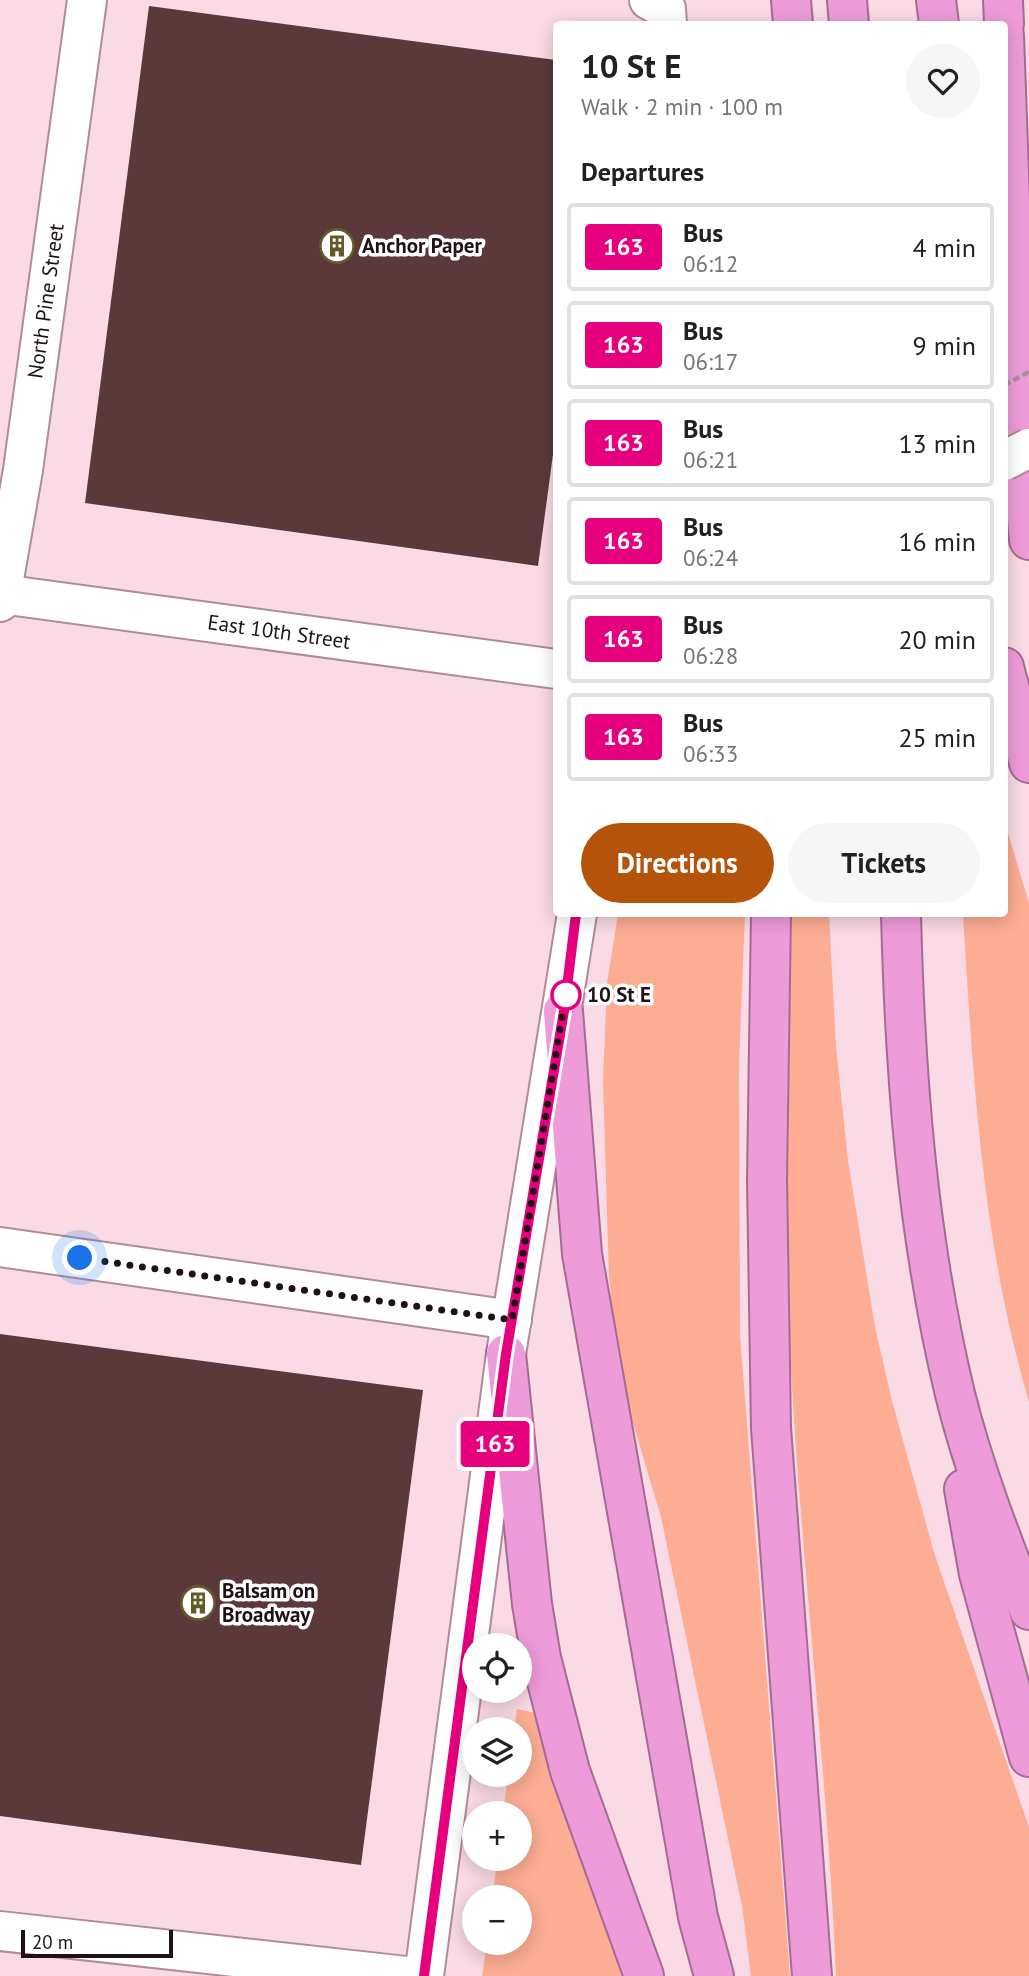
<!DOCTYPE html>
<meta charset="utf-8">
<style>
body{margin:0;font-family:"PT Sans",sans-serif;background:#f6f6f6;color:#202124;height:100vh;display:flex;flex-direction:column;font-size:26px;white-space:nowrap}
*{box-sizing:border-box;margin:0}
p{font-size:23px;color:#757577}
.icon{flex:none;width:38px;height:38px;fill:none;stroke:currentColor;stroke-width:2;stroke-linecap:round;stroke-linejoin:round}
.map{position:relative;flex:1;overflow:hidden}
.details{position:absolute;left:553px;top:21px;width:455px;height:896px;display:flex;flex-direction:column;background:#fff;border-radius:7px;box-shadow:0 4px 18px #0003}
.details>*{flex:none}
.badge{padding:0 14px;border-radius:5px;font-size:24px;line-height:46px}
.fabs{position:absolute;left:462px;top:1633px;display:grid;gap:14px}
.fabs a{display:grid;place-items:center;width:70px;height:70px;border-radius:50%;background:#fff;box-shadow:0 4px 18px #0003;font-size:35px}
.scale{position:absolute;left:21px;bottom:18px;width:152px;box-sizing:border-box;padding-left:7px;border:4px solid #1f1116;border-top:0;font-size:19px;line-height:24px;white-space:nowrap;color:#1f1116;-webkit-text-stroke:5px #fff;paint-order:stroke}
.you{position:absolute;width:35px;height:35px;margin:-18px;border:5px solid #fff;border-radius:50%;background:#1a73e8;box-shadow:0 0 0 10px #1a73e833}
.map>.badge{position:absolute;translate:-50% -50%;box-shadow:0 0 0 4px #fff}
h2{padding:0 28px;font-size:26px;line-height:63px}
.round{display:grid;place-items:center;flex:none;width:74px;height:74px;border-radius:37px;background:#f6f6f6}
.headline{display:flex;align-items:center;justify-content:space-between;height:119px;padding:0 28px}
h1{font-size:33px;font-weight:700;line-height:52px}
.cta{display:flex;gap:14px;margin-top:auto;padding:14px 28px}
.cta a{flex:1;height:80px;border-radius:42px;background:#b45309;color:#fff;font-size:28px;font-weight:700;line-height:80px;text-align:center}
.cta a+a{background:#f6f6f6;color:#202124}
ul{padding:0;list-style:none}
li{display:flex;align-items:center;gap:21px;height:88px;margin:0 14px 10px;padding:0 14px;border:4px solid #e0e0e0;border-radius:7px}
li div{flex:1}
li b{display:block;font-size:26px}
li em{font-style:normal}
li .badge{min-width:77px;font-weight:700;text-align:center}
.map>svg:first-child{display:block}
</style>
<div class="map">
<svg width="1029" height="1976" viewBox="0 0 1029 1976">
<rect width="100%" height="100%" fill="#fadae4"/>
<g fill="#fdad94">
<path d="M 1005,823 L 1029,903 L 1029,1402 C 982,1243 973,1078 963,914 L 1004,914 Z"/>
<path d="M 618,914 L 745,914 L 739,1064 L 740,1335 L 790,1976 L 751,1976 L 742,1906 L 661,1517 L 625,1396 L 616,1345 L 609,1277 L 603,1081 L 607,983 Z"/>
<path d="M 789,914 L 829,914 L 836,1047 L 848,1161 L 875,1327 L 892,1401 L 935,1556 L 1029,1827 L 1029,1976 L 836,1976 C 827,1761 799,1546 789,1331 C 783,1192 787,1053 789,914 Z"/>
<path d="M 517,1709 L 536,1713 L 627,1976 L 482,1976 L 487,1943 L 520,1942 L 520,1897 L 493,1897 L 497,1859 L 520,1858 L 520,1813 L 503,1813 L 508,1775 L 520,1774 L 520,1729 L 514,1729 Z"/>
</g>
<g fill="#5b393a">
<path d="M 149,6 L 556,60 L 556,432 L 538,566 L 85,503 Z"/>
<path d="M 0,1334 L 423,1390 L 361,1865 L 0,1816 Z"/>
</g>
<g fill="none" stroke-linecap="round" stroke-linejoin="round">
<g stroke="#b18c98" stroke-width="42">
<g id="minor">
<path d="M 649,0 L 666,9 L 667,24"/>
<path d="M 1,594 L 556,669"/>
<path d="M 0,602 L 23,470 L 87,0"/>
<path d="M 0,1247 L 512,1320"/>
<path d="M 0,1931 L 406,1976"/>
<path d="M 424,1976 L 506,1354 L 577,914"/>
</g>
</g>
<g stroke="#a66b95" stroke-width="42">
<g id="motorway">
<path d="M 791,0 L 793,24"/>
<path d="M 847,0 L 849,24"/>
<path d="M 936,0 L 939,24"/>
<path d="M 1003,0 L 1004,24"/>
<path d="M 1004,35 L 1018,425 L 1029,540"/>
<path d="M 1004,667 L 1029,763"/>
<path d="M 771,914 L 767,1179 L 771,1428 L 812,1976"/>
<path d="M 901,914 C 905,1075 917,1236 955,1394 C 973,1467 1001,1539 1029,1610"/>
<path d="M 563,1011 L 582,1254 L 682,1825 L 698,1917 L 714,1976"/>
<path d="M 506,1354 L 532,1604 L 541,1658 L 570,1771 L 644,1976"/>
<path d="M 964,1489 L 979,1574 L 1029,1757"/>
</g>
</g>
<use href="#minor" stroke="#fff" stroke-width="38"/>
<use href="#motorway" stroke="#ee9bda" stroke-width="38"/>
<g stroke="#b18c98" stroke-width="42" stroke-linecap="butt">
<path id="tertiary-bridge" d="M 1004,461 L 1029,448"/>
</g>
<path stroke="#a99098" stroke-width="4.5" stroke-dasharray="7 3.5" stroke-linecap="butt" d="M 1004,385 L 1029,372"/>
<use href="#tertiary-bridge" stroke="#fff" stroke-width="38"/>
</g>
<g fill="none" stroke-linecap="round" stroke-linejoin="round">
<g stroke="#fff" stroke-width="16">
<path id="line" d="M 424,1976 L 506,1354 L 564,1011 L 576,914"/>
</g>
<use href="#line" stroke="#e6007e" stroke-width="10"/>
<path stroke="#1f1116" stroke-width="7" stroke-dasharray="0 12.6" d="M 80,1258 L 512,1320 L 567,987 L 566,995"/>
</g>
<defs>
<g id="building-ring" transform="scale(1.75)"><circle r="9.5" fill="#fff" stroke="#625a27" stroke-width="1.5"/><path d="M-4-6H4V6H1V3H-1V6H-4ZM-2.5-4.3h1.7v1.8h-1.7ZM.8-4.3h1.7v1.8H.8ZM-2.5-1h1.7V.8h-1.7ZM.8-1h1.7V.8H.8Z" fill="#625a27"/></g>
</defs>
<g fill-rule="evenodd">
<use href="#building-ring" x="337" y="246"/>
<use href="#building-ring" x="198" y="1603"/>
</g>
<circle fill="#fff" stroke="#e6007e" stroke-width="3.5" cx="566" cy="995" r="14"/>
<g text-anchor="middle" stroke-width="7" stroke-linejoin="round" paint-order="stroke">
<g font-size="21" font-weight="bold" fill="#1f1116" stroke="#fff" text-anchor="start">
<text x="362" y="253">Anchor Paper</text>
<text x="222" y="1598">Balsam on<tspan x="222" dy="24">Broadway</tspan></text>
</g>
<g font-size="21" fill="#1f1116" stroke="#fff">
<text transform="translate(46 301) rotate(-82)" y="7">North Pine Street</text>
<text transform="translate(279 632) rotate(8)" y="7">East 10th Street</text>
</g>
<g font-size="21" font-weight="bold" fill="#1f1116" stroke="#fff" text-anchor="start">
<text x="587" y="1002">10 St E</text>
</g>
</g>
</svg>
<div class="fabs">
<a><svg class="icon" aria-label="locate" viewBox="0 0 24 24"><circle cx="12" cy="12" r="6"/><path d="M12 2v4M12 18v4M2 12h4M18 12h4"/></svg></a>
<a><svg class="icon" aria-label="layers" viewBox="0 0 24 24"><path d="M12 4l9 5-9 5-9-5zM3 14l9 5 9-5"/></svg></a>
<a>+</a>
<a>−</a>
</div>
<div class="scale">20 m</div>
<div class="you" style="left:80px;top:1258px"></div>
<b class="badge" style="left:495px;top:1444px;background:#e6007e;color:#fff">163</b>
<section class="details">
<div class="headline"><div><h1>10 St E</h1><p>Walk · 2 min · 100 m</p></div><a class="round"><svg class="icon" aria-label="heart" viewBox="0 0 24 24"><path d="M12 20l-8-8c-3-5 5-10 8-4 3-6 11-1 8 4z"/></svg></a></div>
<h2>Departures</h2>
<ul>
<li><span class="badge" style="background:#e6007e;color:#fff">163</span><div><b>Bus</b><p>06:12</p></div><em>4 min</em></li>
<li><span class="badge" style="background:#e6007e;color:#fff">163</span><div><b>Bus</b><p>06:17</p></div><em>9 min</em></li>
<li><span class="badge" style="background:#e6007e;color:#fff">163</span><div><b>Bus</b><p>06:21</p></div><em>13 min</em></li>
<li><span class="badge" style="background:#e6007e;color:#fff">163</span><div><b>Bus</b><p>06:24</p></div><em>16 min</em></li>
<li><span class="badge" style="background:#e6007e;color:#fff">163</span><div><b>Bus</b><p>06:28</p></div><em>20 min</em></li>
<li><span class="badge" style="background:#e6007e;color:#fff">163</span><div><b>Bus</b><p>06:33</p></div><em>25 min</em></li>
</ul>
<div class="cta"><a>Directions</a><a>Tickets</a></div>
</section>
</div>
